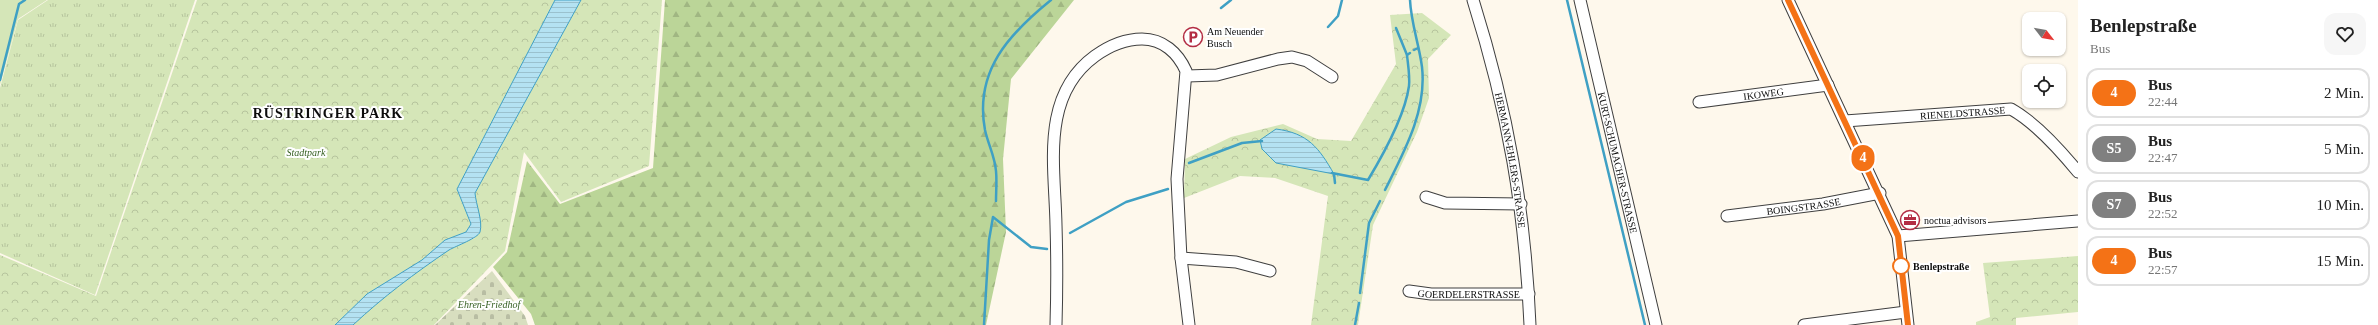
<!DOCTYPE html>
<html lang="de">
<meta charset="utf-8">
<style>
body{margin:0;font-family:"Times New Roman",serif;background:#f6f6f6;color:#222;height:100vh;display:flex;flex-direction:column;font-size:15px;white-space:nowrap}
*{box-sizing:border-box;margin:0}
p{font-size:13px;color:#767676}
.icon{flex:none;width:22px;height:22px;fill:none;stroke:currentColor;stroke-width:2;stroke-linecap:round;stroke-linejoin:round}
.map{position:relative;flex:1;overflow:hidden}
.details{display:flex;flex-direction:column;background:#fff;width:300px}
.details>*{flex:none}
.badge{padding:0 8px;border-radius:13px;font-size:14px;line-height:26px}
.needle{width:26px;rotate:121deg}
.buttons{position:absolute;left:2022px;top:12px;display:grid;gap:8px}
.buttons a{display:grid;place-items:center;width:44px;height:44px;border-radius:8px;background:#fff;box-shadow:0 1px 3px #0004;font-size:20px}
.map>.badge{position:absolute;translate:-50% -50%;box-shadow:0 0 0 2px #fff}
.round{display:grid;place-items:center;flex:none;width:42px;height:42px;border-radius:12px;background:#f6f6f6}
.summary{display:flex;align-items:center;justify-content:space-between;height:68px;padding:0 12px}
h1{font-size:19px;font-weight:600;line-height:30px}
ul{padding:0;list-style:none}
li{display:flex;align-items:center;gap:12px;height:50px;margin:0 8px 6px;padding:0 4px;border:2px solid #e0e0e0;border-radius:12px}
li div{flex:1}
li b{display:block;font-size:15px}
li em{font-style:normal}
li .badge{min-width:44px;font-weight:700;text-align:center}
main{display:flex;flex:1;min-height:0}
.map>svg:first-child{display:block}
</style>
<main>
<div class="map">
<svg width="2078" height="325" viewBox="0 0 2078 325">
<defs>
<pattern id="grass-tufts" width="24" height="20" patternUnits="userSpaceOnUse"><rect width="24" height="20" fill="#d5e6b8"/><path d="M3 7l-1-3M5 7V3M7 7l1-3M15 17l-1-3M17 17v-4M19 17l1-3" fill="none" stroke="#b6c49d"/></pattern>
<pattern id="forest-firs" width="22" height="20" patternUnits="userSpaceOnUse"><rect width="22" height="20" fill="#bbd598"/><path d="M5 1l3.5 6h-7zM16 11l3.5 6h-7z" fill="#a0b682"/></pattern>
<pattern id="cemetery-stones" width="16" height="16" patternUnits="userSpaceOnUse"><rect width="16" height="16" fill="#d8debf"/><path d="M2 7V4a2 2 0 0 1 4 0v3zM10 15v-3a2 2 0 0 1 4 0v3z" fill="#b8bda3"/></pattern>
<pattern id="park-crowns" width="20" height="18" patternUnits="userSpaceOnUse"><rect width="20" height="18" fill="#d5e6b8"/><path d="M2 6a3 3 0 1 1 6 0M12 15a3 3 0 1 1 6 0" fill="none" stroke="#b6c49d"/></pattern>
<pattern id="water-rules" width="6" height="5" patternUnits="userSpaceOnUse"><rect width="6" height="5" fill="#b4e2f2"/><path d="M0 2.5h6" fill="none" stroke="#9ac1ce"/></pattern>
</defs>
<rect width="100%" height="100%" fill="#fef8ec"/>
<path fill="url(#grass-tufts)" d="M 48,0 L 195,0 L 95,295 L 0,253 L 0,88 L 18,20 Z"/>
<path fill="url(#forest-firs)" d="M 665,0 L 1074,0 L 1011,79 L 1003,159 L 1006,232 L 986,325 L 535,325 L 531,314 L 493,267 L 507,252 L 527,161 L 560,204 L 653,168 Z"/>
<path fill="url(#cemetery-stones)" d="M 492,271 L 525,316 L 528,325 L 435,325 Z"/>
<g fill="url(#park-crowns)">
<path d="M 197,0 L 555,0 L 457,189 L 471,224 L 466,232 L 445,240 L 422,260 L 367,294 L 335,325 L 0,325 L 0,255 L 96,296 Z"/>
<path d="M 581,0 L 662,0 L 649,166 L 561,202 L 524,152 L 505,251 L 434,325 L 353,325 C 382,297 437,250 475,238 L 475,193 Z"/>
<path d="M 1422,13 L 1451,35 L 1428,59 L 1429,98 L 1417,132 L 1373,225 L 1358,325 L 1311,325 L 1328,196 L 1275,178 L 1240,176 L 1184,198 L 1185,159 L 1231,137 L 1283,124 L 1317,139 L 1351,141 L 1396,64 L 1390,15 Z"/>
<path d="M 2078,256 L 2078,312 L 2016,318 L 2016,325 L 1976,325 L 1976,322 L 1990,317 L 1983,263 Z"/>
</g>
<path fill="#d5e6b8" d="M 0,0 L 47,0 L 18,19 L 0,85 Z"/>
<g fill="url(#water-rules)" stroke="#3fa0c4">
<path d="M 555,0 L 581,0 L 475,193 C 476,205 483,221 480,232 C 478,238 456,246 449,250 C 415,273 383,297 353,325 L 335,325 L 367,294 L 422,260 L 445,240 L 466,232 L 471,224 L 457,189 Z"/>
<path d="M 1276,129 C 1308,133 1319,148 1334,174 L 1276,163 L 1262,149 L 1260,140 Z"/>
</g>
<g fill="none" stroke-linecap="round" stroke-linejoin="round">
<g stroke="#3fa0c4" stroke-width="2.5">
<path d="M 1567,0 L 1645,325"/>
<path d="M 1221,8 L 1231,0"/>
<path d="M 1328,27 L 1338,16 L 1342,0"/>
<path d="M 1396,28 L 1407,55"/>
<path d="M 1414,50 L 1418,48"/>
<path d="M 0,80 L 19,4 L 25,0"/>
<path d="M 1189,163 L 1242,143 L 1262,141"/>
<path d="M 1332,173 L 1368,180 C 1383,155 1405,115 1409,86 C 1410,76 1408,65 1407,55 L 1410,53"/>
<path d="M 1334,174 L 1335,183"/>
<path d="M 1385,190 C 1404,152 1427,111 1422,67 C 1419,44 1411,23 1410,0"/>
<path d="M 996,201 C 996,191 997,181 996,171 C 995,157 988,144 985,130 C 974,71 1009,34 1051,0"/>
<path d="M 1070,233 L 1126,202 L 1168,189"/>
<path d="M 1360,293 L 1369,223 L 1380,201"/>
<path d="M 984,325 L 989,240 L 993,217 L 1031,247 L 1047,249"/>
<path d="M 1355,325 L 1359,303"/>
</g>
<g stroke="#3f3f3f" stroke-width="13">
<g id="minor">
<path id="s1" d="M 1473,0 C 1508,111 1525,209 1530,325"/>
<path id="s2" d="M 1580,0 L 1656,325"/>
<path d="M 1788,0 L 1898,236 L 1908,325"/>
<path d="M 1187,76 L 1217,75 L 1278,59 L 1292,57 L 1307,61 L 1332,77"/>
<path id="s3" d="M 1699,102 L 1828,85"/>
<path id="s4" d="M 1845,121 L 2011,109 C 2036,123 2060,150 2078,172"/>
<path d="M 1426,197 L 1445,203 L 1521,204"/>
<path id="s5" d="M 1727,216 L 1823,204 L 1880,193"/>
<path d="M 1898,236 L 2078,221"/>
<path d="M 1181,258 L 1236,262 L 1270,271"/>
<path id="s6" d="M 1409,291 L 1431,294 L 1529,294"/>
<path d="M 1056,325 C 1057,292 1057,258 1056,225 C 1055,166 1040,96 1095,56 C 1109,46 1125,39 1142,39 C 1163,39 1178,53 1186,71 L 1177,179 L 1181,258 L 1189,325"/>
<path d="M 1804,325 L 1906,312"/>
</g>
</g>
<use href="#minor" stroke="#fff" stroke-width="11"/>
</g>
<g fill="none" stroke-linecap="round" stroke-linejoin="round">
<g stroke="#fff" stroke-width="9">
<path id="line" d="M 1788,0 L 1898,236 L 1908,325"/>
</g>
<use href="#line" stroke="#f47216" stroke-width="6"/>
</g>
<defs>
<g id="parking-ring" transform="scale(1)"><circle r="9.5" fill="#fff" stroke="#b32d44" stroke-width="1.5"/><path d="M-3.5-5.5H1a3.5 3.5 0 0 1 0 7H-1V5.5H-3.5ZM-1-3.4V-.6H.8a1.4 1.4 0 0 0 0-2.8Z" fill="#b32d44"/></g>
<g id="office-ring" transform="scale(1)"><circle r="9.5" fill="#fff" stroke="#b32d44" stroke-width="1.5"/><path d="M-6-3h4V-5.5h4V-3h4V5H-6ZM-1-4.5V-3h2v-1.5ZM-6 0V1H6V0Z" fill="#b32d44"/></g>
</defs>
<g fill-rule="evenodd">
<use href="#parking-ring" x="1193" y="37"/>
<use href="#office-ring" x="1910" y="220"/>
</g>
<circle fill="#fff" stroke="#f47216" stroke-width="2" cx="1901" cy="266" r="8"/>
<g text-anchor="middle" stroke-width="4" stroke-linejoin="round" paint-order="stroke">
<g font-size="10" fill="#0c0c0c" stroke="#fff" text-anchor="start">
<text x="1207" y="35">Am Neuender<tspan x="1207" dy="12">Busch</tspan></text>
<text x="1924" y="224">noctua advisors</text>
</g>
<g font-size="10" fill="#0c0c0c" stroke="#fff">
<text dy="4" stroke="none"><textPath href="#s3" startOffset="65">IKOWEG</textPath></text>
<text dy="4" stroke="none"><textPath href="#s4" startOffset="118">RIENELDSTRASSE</textPath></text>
<text dy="4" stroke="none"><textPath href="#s1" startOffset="165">HERMANN-EHLERS-STRASSE</textPath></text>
<text dy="4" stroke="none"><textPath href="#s2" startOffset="167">KURT-SCHUMACHER-STRASSE</textPath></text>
<text dy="4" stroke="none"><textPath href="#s5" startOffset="77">BOINGSTRASSE</textPath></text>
<text dy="4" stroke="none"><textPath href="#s6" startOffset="60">GOERDELERSTRASSE</textPath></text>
</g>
<g font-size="10" font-style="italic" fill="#355f21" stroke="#fff">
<text x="306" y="156">Stadtpark</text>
<text x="489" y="308">Ehren-Friedhof</text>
</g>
<g font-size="10" font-weight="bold" fill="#0c0c0c" stroke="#fff" text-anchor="start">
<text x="1913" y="270">Benlepstraße</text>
</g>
<g font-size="14" font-weight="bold" letter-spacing="1" fill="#0c0c0c" stroke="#fff">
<text x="328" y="118">RÜSTRINGER PARK</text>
</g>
</g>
</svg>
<div class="buttons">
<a><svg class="needle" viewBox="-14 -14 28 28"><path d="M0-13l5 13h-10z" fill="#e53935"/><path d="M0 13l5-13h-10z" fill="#767676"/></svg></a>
<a><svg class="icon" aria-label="locate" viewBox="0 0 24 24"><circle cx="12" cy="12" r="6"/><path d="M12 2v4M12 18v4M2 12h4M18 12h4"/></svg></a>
</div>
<b class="badge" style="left:1863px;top:158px;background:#f47216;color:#fff">4</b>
</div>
<section class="details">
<div class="summary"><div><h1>Benlepstraße</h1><p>Bus</p></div><a class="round"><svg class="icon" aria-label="heart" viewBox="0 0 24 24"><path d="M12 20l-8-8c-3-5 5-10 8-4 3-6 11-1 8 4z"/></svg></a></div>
<ul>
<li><span class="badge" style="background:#f47216;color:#fff">4</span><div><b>Bus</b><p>22:44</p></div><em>2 Min.</em></li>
<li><span class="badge" style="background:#808080;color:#fff">S5</span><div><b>Bus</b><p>22:47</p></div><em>5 Min.</em></li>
<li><span class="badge" style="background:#808080;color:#fff">S7</span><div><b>Bus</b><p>22:52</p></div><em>10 Min.</em></li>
<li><span class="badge" style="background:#f47216;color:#fff">4</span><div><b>Bus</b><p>22:57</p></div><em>15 Min.</em></li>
</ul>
</section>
</main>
